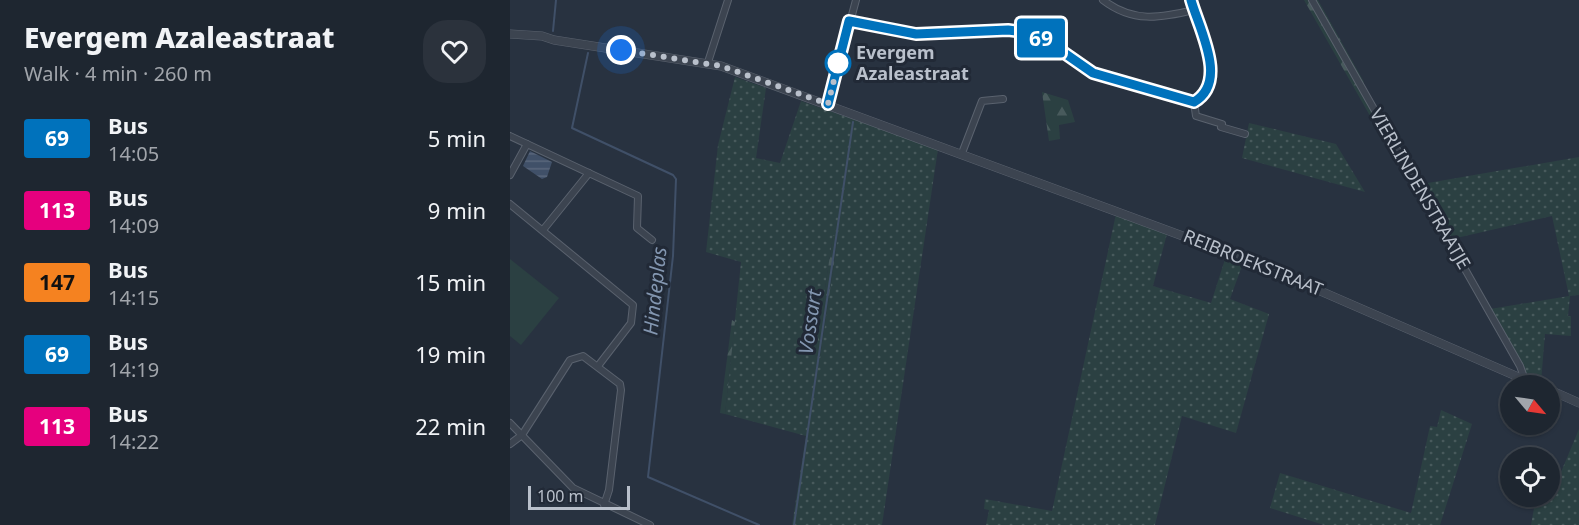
<!DOCTYPE html>
<meta charset="utf-8">
<style>
body{margin:0;font-family:"Noto Sans",sans-serif;background:#2b323c;color:#f1f3f6;height:100vh;display:flex;flex-direction:column;font-size:22px;white-space:nowrap}
*{box-sizing:border-box;margin:0}
p{font-size:20px;color:#a1a5ab}
.icon{flex:none;width:33px;height:33px;fill:none;stroke:currentColor;stroke-width:2;stroke-linecap:round;stroke-linejoin:round}
.map{position:relative;flex:1;overflow:hidden}
.drawer{display:flex;flex-direction:column;background:#1e2630;width:510px}
.drawer>*{flex:none}
.badge{padding:0 12px;border-radius:4px;font-size:21px;line-height:39px}
.needle{width:39px;rotate:119deg}
.tools{position:absolute;left:990px;top:375px;display:grid;gap:12px}
.tools a{display:grid;place-items:center;width:60px;height:60px;border-radius:50%;background:#1e2630;box-shadow:0 2px 4px #0004,0 0 0 2px #3c434c;font-size:30px}
.scale{position:absolute;left:18px;bottom:15px;width:102px;box-sizing:border-box;padding-left:6px;border:3px solid #b9c0cb;border-top:0;font-size:16px;line-height:21px;white-space:nowrap;color:#b9c0cb;-webkit-text-stroke:4px #212936;paint-order:stroke}
.you{position:absolute;width:30px;height:30px;margin:-15px;border:4px solid #fff;border-radius:50%;background:#1a73e8;box-shadow:0 0 0 9px #1a73e833}
.map>.badge{position:absolute;translate:-50% -50%;box-shadow:0 0 0 3px #fff}
.round{display:grid;place-items:center;flex:none;width:63px;height:63px;border-radius:24px;background:#2b323c}
.headline{display:flex;align-items:center;justify-content:space-between;height:102px;padding:0 24px}
h1{font-size:28px;font-weight:800;line-height:45px}
ul{padding:0;list-style:none}
li{display:flex;align-items:center;gap:18px;height:72px;padding:0 24px}
li div{flex:1}
li b{display:block;font-size:22px}
li em{font-style:normal}
li .badge{min-width:66px;font-weight:700;text-align:center}
main{display:flex;flex:1;min-height:0}
.map>svg:first-child{display:block}
</style>
<main>
<section class="drawer">
<div class="headline"><div><h1>Evergem Azaleastraat</h1><p>Walk · 4 min · 260 m</p></div><a class="round"><svg class="icon" aria-label="heart" viewBox="0 0 24 24"><path d="M12 20l-8-8c-3-5 5-10 8-4 3-6 11-1 8 4z"/></svg></a></div>
<ul>
<li><span class="badge" style="background:#0072bc;color:#fff">69</span><div><b>Bus</b><p>14:05</p></div><em>5 min</em></li>
<li><span class="badge" style="background:#e6007e;color:#fff">113</span><div><b>Bus</b><p>14:09</p></div><em>9 min</em></li>
<li><span class="badge" style="background:#f58220;color:#111">147</span><div><b>Bus</b><p>14:15</p></div><em>15 min</em></li>
<li><span class="badge" style="background:#0072bc;color:#fff">69</span><div><b>Bus</b><p>14:19</p></div><em>19 min</em></li>
<li><span class="badge" style="background:#e6007e;color:#fff">113</span><div><b>Bus</b><p>14:22</p></div><em>22 min</em></li>
</ul>
</section>
<div class="map">
<svg width="1069" height="525" viewBox="0 0 1069 525">
<defs>
<pattern id="grass-dots" width="8" height="8" patternUnits="userSpaceOnUse" patternTransform="scale(1.5)"><rect width="8" height="8" fill="#2b4042"/><path d="M2 2h.1M6 6h.1" fill="none" stroke="#485a5c" stroke-width="1.8" stroke-linecap="round"/></pattern>
<pattern id="forest-firs" width="22" height="20" patternUnits="userSpaceOnUse" patternTransform="scale(1.5)"><rect width="22" height="20" fill="#2b4042"/><path d="M5 1l3.5 6h-7zM16 11l3.5 6h-7z" fill="#485a5c"/></pattern>
<pattern id="water-rules" width="6" height="5" patternUnits="userSpaceOnUse" patternTransform="scale(1.5)"><rect width="6" height="5" fill="#405068"/><path d="M0 2.5h6" fill="none" stroke="#5a677c"/></pattern>
</defs>
<rect width="100%" height="100%" fill="#283240"/>
<g fill="url(#grass-dots)" fill-rule="evenodd">
<path d="M 225,77 L 256,88 L 246,158 L 270,163 L 291,101 L 428,149 L 372,525 L 282,525 L 296,436 L 215,414 L 231,262 L 196,252 L 208,145 ZM 323,236 L 328,237 L 310,357 L 305,355 Z"/>
<path d="M 739,123 L 826,144 L 855,192 L 732,158 Z"/>
<path d="M 1069,157 L 1069,295 L 1060,296 L 1058,316 L 1061,316 L 1061,336 L 1035,334 L 1031,382 L 1018,377 L 980,309 L 1059,296 L 1042,216 L 942,239 L 912,184 Z"/>
<path d="M 606,214 L 657,234 L 643,286 L 701,303 L 716,256 L 733,263 L 720,299 L 759,314 L 726,433 L 672,416 L 645,525 L 476,525 L 479,510 L 474,509 L 475,499 L 542,511 Z"/>
<path d="M 931,410 L 962,424 L 930,525 L 814,525 L 760,508 L 770,473 L 901,513 L 920,426 L 927,427 Z"/>
<path d="M 1069,429 L 1069,525 L 1021,525 L 1026,497 L 1040,496 L 1040,467 L 1051,472 Z"/>
</g>
<g fill="url(#forest-firs)">
<path d="M 794,0 L 808,0 L 854,82 L 847,87 L 884,149 L 880,151 Z"/>
<path d="M 532,92 L 558,100 L 565,122 L 549,125 L 550,139 L 539,141 Z"/>
<path d="M 323,235 L 328,237 L 310,357 L 305,355 Z"/>
<path d="M 222,320 L 225,322 L 215,414 L 210,413 Z"/>
</g>
<path fill="#2b4042" d="M 0,259 L 49,298 L 11,345 L 0,336 Z"/>
<path fill="url(#water-rules)" d="M 20,151 L 42,162 L 37,177 L 32,179 L 13,166 Z"/>
<g fill="none" stroke-linecap="round" stroke-linejoin="round">
<g stroke="#405068" stroke-width="2">
<path d="M 43,31 L 46,0"/>
<path d="M 78,53 L 62,128 L 163,175 L 166,179 L 163,256 L 138,477 L 249,525"/>
<path d="M 284,525 L 343,122"/>
</g>
<g stroke="#5a626e" stroke-width="8">
<g id="minor">
<path d="M 593,0 C 623,23 650,18 684,10"/>
<path d="M 802,0 L 1010,366 L 1015,380"/>
<path d="M 339,21 L 406,34 L 498,30 L 514,32 L 540,43 L 583,73 L 684,102 C 719,82 690,29 681,0"/>
<path d="M 198,62 L 218,0"/>
<path d="M 684,102 L 686,116 L 712,124 L 711,127 L 735,134"/>
<path d="M 318,104 L 346,0"/>
<path d="M 0,136 L 128,196 L 127,228 L 142,240"/>
<path d="M 452,153 L 472,101 L 493,99"/>
<path d="M 0,175 L 17,144"/>
<path d="M 0,204 L 123,305 L 121,323 L 88,366"/>
<path d="M 33,230 L 79,173"/>
<path d="M 0,423 L 63,488 L 140,525"/>
<path d="M 0,444 L 12,435 L 60,360 L 73,356 L 110,384 L 111,390 L 99,490 L 94,505"/>
</g>
</g>
<g stroke="#5a626e" stroke-width="9">
<g id="tertiary">
<path d="M 0,34 L 32,36 L 44,40 L 211,66 L 746,263 L 1029,386"/>
<path d="M 1040,390 L 1069,403"/>
</g>
</g>
<use href="#minor" stroke="#3c4450" stroke-width="6"/>
<use href="#tertiary" stroke="#3c4450" stroke-width="8"/>
</g>
<g fill="none" stroke-linecap="round" stroke-linejoin="round">
<g stroke="#fff" stroke-width="14">
<path id="line" d="M 318,104 L 339,21 L 406,34 L 498,30 L 514,32 L 540,43 L 583,73 L 684,102 C 719,82 689,29 681,0"/>
</g>
<use href="#line" stroke="#0072bc" stroke-width="9"/>
<path stroke="#b9c0cb" stroke-width="6" stroke-dasharray="0 10.8" d="M 111,50 L 211,66 L 318,104 L 329,60 L 328,63"/>
</g>
<circle fill="#fff" stroke="#0072bc" stroke-width="3" cx="328" cy="63" r="12"/>
<g text-anchor="middle" stroke-width="6" stroke-linejoin="round" paint-order="stroke">
<g font-size="18" font-weight="bold" fill="#b9c0cb" stroke="#212936" text-anchor="start">
<text x="346" y="59">Evergem<tspan x="346" dy="21">Azaleastraat</tspan></text>
</g>
<g font-size="18" fill="#b9c0cb" stroke="#212936">
<text transform="translate(910 189) rotate(60)" y="6">VIERLINDENSTRAATJE</text>
<text transform="translate(743 263) rotate(22)" y="6">REIBROEKSTRAAT</text>
</g>
<g font-size="20" font-style="italic" fill="#8396b0" stroke="#212936">
<text transform="translate(145 291) rotate(-84)" y="7">Hindeplas</text>
<text transform="translate(300 322) rotate(-82)" y="7">Vossart</text>
</g>
</g>
</svg>
<div class="tools">
<a><svg class="needle" viewBox="-14 -14 28 28"><path d="M0-13l5 13h-10z" fill="#e53935"/><path d="M0 13l5-13h-10z" fill="#a1a5ab"/></svg></a>
<a><svg class="icon" aria-label="locate" viewBox="0 0 24 24"><circle cx="12" cy="12" r="6"/><path d="M12 2v4M12 18v4M2 12h4M18 12h4"/></svg></a>
</div>
<div class="scale">100 m</div>
<div class="you" style="left:111px;top:50px"></div>
<b class="badge" style="left:531px;top:38px;background:#0072bc;color:#fff">69</b>
</div>
</main>
